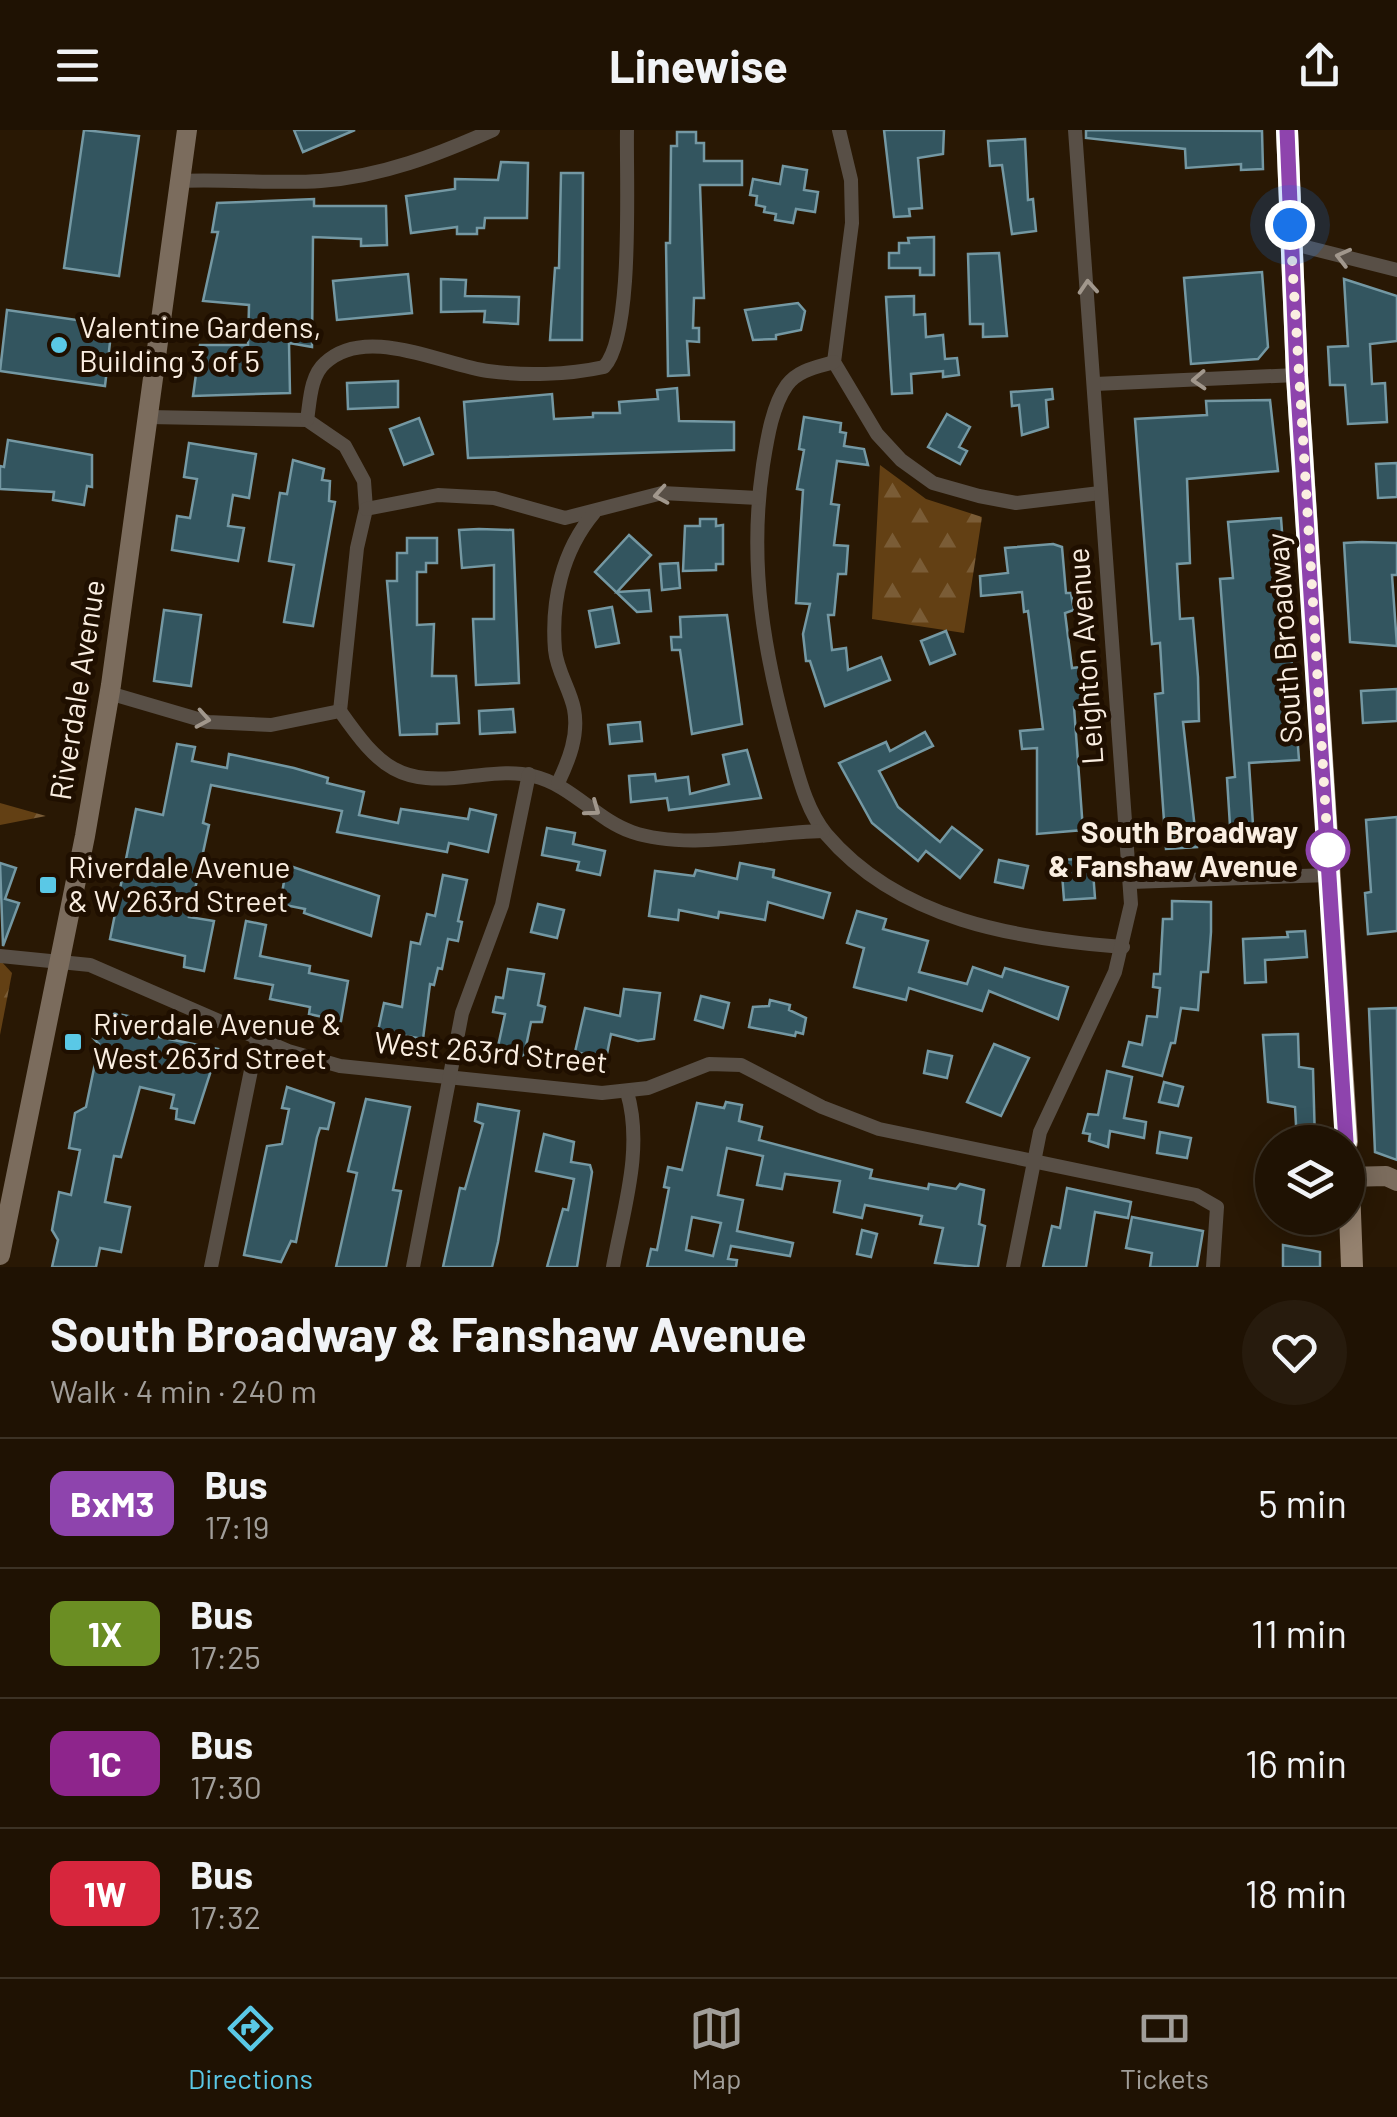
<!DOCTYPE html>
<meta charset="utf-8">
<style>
body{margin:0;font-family:Barlow,sans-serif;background:#271b0d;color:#f1f3f6;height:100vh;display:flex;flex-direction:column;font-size:38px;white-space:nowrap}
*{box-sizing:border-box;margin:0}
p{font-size:32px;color:#a19e9a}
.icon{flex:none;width:55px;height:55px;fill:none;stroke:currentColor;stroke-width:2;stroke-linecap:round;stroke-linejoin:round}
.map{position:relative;height:1137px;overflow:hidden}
.drawer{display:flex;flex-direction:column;background:#1f1203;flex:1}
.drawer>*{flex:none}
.badge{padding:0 20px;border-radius:15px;font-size:35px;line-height:65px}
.fabs{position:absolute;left:1255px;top:995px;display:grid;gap:20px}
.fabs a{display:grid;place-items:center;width:110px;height:110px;border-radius:50%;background:#1f1203;box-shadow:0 5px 25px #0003,0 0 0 2px #3c3225;font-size:50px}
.you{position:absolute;width:50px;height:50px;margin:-25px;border:8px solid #fff;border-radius:50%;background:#1a73e8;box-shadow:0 0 0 15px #1a73e833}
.map>.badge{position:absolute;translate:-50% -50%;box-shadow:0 0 0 5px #fff}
.round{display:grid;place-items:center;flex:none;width:105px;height:105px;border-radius:52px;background:#271b0d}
.overview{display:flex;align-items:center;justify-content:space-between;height:170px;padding:0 50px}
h1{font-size:48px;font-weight:700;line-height:75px}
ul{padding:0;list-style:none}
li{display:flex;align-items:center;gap:30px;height:130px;padding:0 50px;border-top:2px solid #3c3225}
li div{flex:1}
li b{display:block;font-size:38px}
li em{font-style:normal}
li .badge{min-width:110px;font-weight:700;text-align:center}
header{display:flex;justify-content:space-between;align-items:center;height:130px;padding:0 50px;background:#1f1203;font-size:45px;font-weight:700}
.tab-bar{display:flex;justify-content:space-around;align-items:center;height:140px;border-top:2px solid #3c3225;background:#1f1203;font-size:28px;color:#a19e9a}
.tab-bar a{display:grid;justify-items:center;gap:5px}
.tab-bar .active{color:#5ac8e6}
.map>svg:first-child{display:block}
</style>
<header><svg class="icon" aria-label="menu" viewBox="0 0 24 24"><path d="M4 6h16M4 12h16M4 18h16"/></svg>Linewise<svg class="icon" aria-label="share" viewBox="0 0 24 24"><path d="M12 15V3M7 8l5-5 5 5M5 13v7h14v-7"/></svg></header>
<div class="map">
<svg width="1397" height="1137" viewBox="0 0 1397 1137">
<defs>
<pattern id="forest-firs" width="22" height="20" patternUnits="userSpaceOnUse" patternTransform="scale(2.5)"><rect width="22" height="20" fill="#634014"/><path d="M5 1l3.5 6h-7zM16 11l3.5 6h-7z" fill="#7a5c36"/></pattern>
</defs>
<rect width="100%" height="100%" fill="#291804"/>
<g fill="url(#forest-firs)">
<path d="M 880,335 L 926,369 L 982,387 L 964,503 L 872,489 Z"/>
<path d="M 0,673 L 46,686 L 0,695 Z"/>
<path d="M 0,830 L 12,843 L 0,905 Z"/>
</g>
<g fill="#33555f" stroke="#7498a3" stroke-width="2.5" fill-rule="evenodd">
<path d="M 84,0 L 139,6 L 119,146 L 64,138 Z"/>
<path d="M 294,0 L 355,0 L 303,22 Z"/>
<path d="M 884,0 L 944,0 L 943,24 L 918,28 L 922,78 L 909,79 L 910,86 L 894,87 Z"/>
<path d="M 1086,0 L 1262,1 L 1263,39 L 1241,40 L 1241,34 L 1186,38 L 1185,19 L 1086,8 Z"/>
<path d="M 677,2 L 696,2 L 696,13 L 704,13 L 704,31 L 742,31 L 742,55 L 700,55 L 704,168 L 694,168 L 693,198 L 699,198 L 699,212 L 687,211 L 689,245 L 668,246 L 666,113 L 670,113 L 671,16 L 677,16 Z"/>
<path d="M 1025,9 L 1028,70 L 1033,69 L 1036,101 L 1012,104 L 1002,35 L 990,36 L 988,11 Z"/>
<path d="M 501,32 L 528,33 L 527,88 L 485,88 L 484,98 L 477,98 L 477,104 L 457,104 L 457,97 L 411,103 L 406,66 L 455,59 L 455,49 L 498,50 Z"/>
<path d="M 783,36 L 807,40 L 804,60 L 818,62 L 815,82 L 796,79 L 793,93 L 775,90 L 776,84 L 764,82 L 765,77 L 756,75 L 757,66 L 750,65 L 753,49 L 780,54 Z"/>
<path d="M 561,43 L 583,43 L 582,210 L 550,210 L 555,138 L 559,138 Z"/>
<path d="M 314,69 L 314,76 L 386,76 L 387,115 L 361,116 L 361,109 L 313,107 L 312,217 L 289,213 L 290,263 L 193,266 L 200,215 L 248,215 L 249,175 L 203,171 L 218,102 L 212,102 L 217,73 Z"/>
<path d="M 934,107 L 934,145 L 920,145 L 920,138 L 889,138 L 889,123 L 899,123 L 899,113 L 909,113 L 908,108 Z"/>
<path d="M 999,123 L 1007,206 L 983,207 L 983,194 L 970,194 L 968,124 Z"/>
<path d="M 1262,142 L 1268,217 L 1258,229 L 1191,234 L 1184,148 Z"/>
<path d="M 408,144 L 412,183 L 337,190 L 333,151 Z"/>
<path d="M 441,149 L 466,150 L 465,166 L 519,167 L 518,194 L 484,192 L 485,181 L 441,182 Z"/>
<path d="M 1344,149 L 1397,166 L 1397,211 L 1370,214 L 1372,254 L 1385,253 L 1387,292 L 1348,294 L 1345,255 L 1330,255 L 1328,217 L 1348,216 Z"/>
<path d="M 914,166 L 914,185 L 925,184 L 926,207 L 943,205 L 945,229 L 957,228 L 959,245 L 943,247 L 943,241 L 911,244 L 912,263 L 892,264 L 886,167 Z"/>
<path d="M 798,173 L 805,181 L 801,200 L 776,205 L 776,209 L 753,210 L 745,180 Z"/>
<path d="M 7,180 L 112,195 L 105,256 L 0,241 Z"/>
<path d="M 398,251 L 398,277 L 348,279 L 347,253 Z"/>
<path d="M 677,258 L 679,291 L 734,292 L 734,320 L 468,328 L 464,272 L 552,264 L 554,289 L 593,287 L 593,283 L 620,283 L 619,272 L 658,269 L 657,260 Z"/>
<path d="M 1052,259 L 1053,269 L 1046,270 L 1048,297 L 1022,305 L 1019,275 L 1012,276 L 1011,262 Z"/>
<path d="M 1270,270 L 1278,341 L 1187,349 L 1190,433 L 1177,434 L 1180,489 L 1193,488 L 1198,547 L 1199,591 L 1183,592 L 1197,717 L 1166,719 L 1155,564 L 1163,563 L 1160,513 L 1152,514 L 1135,289 L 1207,285 L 1206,271 Z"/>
<path d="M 947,284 L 970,297 L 959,317 L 967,321 L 960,334 L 928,317 Z"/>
<path d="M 804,287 L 841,293 L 840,302 L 846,303 L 844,316 L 864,319 L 868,335 L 837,331 L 831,374 L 839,375 L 834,415 L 848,416 L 846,444 L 838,444 L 834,485 L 828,485 L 830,502 L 832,520 L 846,518 L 848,540 L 881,527 L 890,550 L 825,576 L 810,531 L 806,531 L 803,504 L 810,474 L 796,473 L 803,360 L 797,359 L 804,320 L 799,319 Z"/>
<path d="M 419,288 L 433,324 L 404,335 L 390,299 Z"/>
<path d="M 8,310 L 92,325 L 92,357 L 87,356 L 84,375 L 53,370 L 54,362 L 0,359 L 0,336 L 4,337 Z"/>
<path d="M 189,313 L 256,324 L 249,368 L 233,365 L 228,396 L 244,398 L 238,431 L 172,420 L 177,386 L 190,388 L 197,349 L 184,347 Z"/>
<path d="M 293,330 L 324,339 L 322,350 L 330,351 L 329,371 L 335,372 L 313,496 L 284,492 L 294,435 L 269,431 L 280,363 L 287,364 Z"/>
<path d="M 1397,333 L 1397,367 L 1378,368 L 1376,334 Z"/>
<path d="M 1281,388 L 1299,630 L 1249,633 L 1253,695 L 1230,696 L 1227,648 L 1235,647 L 1220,449 L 1233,448 L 1228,392 Z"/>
<path d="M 700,389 L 716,389 L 716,396 L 723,395 L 723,434 L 716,434 L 716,440 L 683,441 L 685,396 L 700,396 Z"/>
<path d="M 479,399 L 513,400 L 519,553 L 476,555 L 473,489 L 494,489 L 494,435 L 462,438 L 459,400 Z"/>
<path d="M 629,405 L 651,425 L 617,462 L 649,460 L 651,481 L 637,482 L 595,442 Z"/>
<path d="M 407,408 L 437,408 L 437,433 L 426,433 L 426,442 L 417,442 L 417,495 L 434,494 L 432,546 L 456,546 L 459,593 L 437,594 L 437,604 L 400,605 L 387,451 L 397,451 L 397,423 L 407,423 Z"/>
<path d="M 1362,412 L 1397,413 L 1397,445 L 1392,445 L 1397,516 L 1350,512 L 1344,413 Z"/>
<path d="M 1053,414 L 1062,417 L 1066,463 L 1071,463 L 1072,470 L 1074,480 L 1065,483 L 1072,538 L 1081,537 L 1084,576 L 1074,577 L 1083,700 L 1037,704 L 1037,618 L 1022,619 L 1020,601 L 1043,599 L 1028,481 L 1024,482 L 1022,462 L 981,466 L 980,446 L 1008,443 L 1005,418 Z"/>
<path d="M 678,433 L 680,458 L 662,460 L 660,434 Z"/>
<path d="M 612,477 L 619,513 L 596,517 L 589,481 Z"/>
<path d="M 164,480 L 201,485 L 191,556 L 154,551 Z"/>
<path d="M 727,485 L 742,594 L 692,604 L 680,520 L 672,520 L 671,507 L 681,507 L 680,487 Z"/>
<path d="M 946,501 L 955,524 L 930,534 L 921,511 Z"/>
<path d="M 1397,559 L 1397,591 L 1363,593 L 1361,561 Z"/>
<path d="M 513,579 L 515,602 L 480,604 L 479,581 Z"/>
<path d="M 640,592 L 642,611 L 610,614 L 608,595 Z"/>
<path d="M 925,602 L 933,616 L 879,641 L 898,677 L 940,712 L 952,697 L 982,720 L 960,748 L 926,721 L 918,731 L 872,693 L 839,633 L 886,612 L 890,621 Z"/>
<path d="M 177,614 L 195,617 L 192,631 L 227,638 L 229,624 L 294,638 L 328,648 L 327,653 L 364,662 L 359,685 L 398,693 L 401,679 L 468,689 L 470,679 L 496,685 L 488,722 L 449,713 L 447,722 L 337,702 L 342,681 L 211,655 L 203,693 L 209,695 L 189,787 L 214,791 L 204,841 L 184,837 L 185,826 L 110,809 L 136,679 L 163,685 Z"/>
<path d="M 747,620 L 761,668 L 669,680 L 667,668 L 631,672 L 629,646 L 655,644 L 656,651 L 688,647 L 690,664 L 729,654 L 723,625 Z"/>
<path d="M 1397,687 L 1397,801 L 1368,804 L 1365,763 L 1371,762 L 1366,690 Z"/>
<path d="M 547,698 L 575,703 L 573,714 L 605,721 L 600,745 L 577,740 L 579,732 L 542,725 Z"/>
<path d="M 1092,728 L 1095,768 L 1064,770 L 1061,730 Z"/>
<path d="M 999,730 L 1028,736 L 1023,758 L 995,752 Z"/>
<path d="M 0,733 L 16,738 L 5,769 L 19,773 L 3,816 Z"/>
<path d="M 740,733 L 774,740 L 773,747 L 830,763 L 823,788 L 768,772 L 765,790 L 719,782 L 718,788 L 679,780 L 678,790 L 649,786 L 655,741 L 694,746 L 696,740 L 737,749 Z"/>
<path d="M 287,735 L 379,766 L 371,806 L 304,783 L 305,779 L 280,774 Z"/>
<path d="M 443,745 L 467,750 L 458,791 L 462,792 L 458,811 L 448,809 L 442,839 L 438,838 L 434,855 L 430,854 L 423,909 L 378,901 L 384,873 L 402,877 L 411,812 L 420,814 L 427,784 L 435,786 Z"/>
<path d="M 1172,771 L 1211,772 L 1211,802 L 1208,842 L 1201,842 L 1198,880 L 1181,878 L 1175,913 L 1171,913 L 1162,946 L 1123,936 L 1129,912 L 1142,915 L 1147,886 L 1157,887 L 1160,858 L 1153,857 L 1154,844 L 1160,844 L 1163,789 L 1172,789 Z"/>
<path d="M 538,774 L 564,780 L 557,808 L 531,802 Z"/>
<path d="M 857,781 L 886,789 L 883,799 L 928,811 L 919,842 L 967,854 L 973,837 L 1002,847 L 1005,838 L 1068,857 L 1058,889 L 989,861 L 982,881 L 909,858 L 906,870 L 854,857 L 864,818 L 847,813 Z"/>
<path d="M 246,791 L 266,795 L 260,826 L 310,836 L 309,843 L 348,851 L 341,891 L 309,884 L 310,877 L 270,869 L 273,855 L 235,848 Z"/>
<path d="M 1305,801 L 1307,827 L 1265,830 L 1266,852 L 1245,853 L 1243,809 L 1288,807 L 1287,802 Z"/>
<path d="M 508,839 L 544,844 L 538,875 L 545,877 L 542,892 L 531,892 L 524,926 L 497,921 L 505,884 L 493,882 L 496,867 L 503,868 Z"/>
<path d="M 624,859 L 660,863 L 654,909 L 638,911 L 611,904 L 607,924 L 600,922 L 599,927 L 575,922 L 585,878 L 620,886 Z"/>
<path d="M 701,866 L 729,873 L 723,898 L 695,890 Z"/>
<path d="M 770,870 L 790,875 L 789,880 L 806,888 L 803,904 L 796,902 L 795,906 L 749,897 L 753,877 L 769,876 Z"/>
<path d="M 1397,878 L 1397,1030 L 1375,1022 L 1369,879 Z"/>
<path d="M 102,881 L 133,887 L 143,892 L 142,896 L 161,900 L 159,907 L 218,919 L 194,993 L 176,989 L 177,979 L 171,978 L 174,965 L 140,957 L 121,1027 L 114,1026 L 105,1072 L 130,1077 L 121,1122 L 100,1118 L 96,1137 L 52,1137 L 58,1110 L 52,1100 L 59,1062 L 71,1065 L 80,1020 L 69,1018 L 75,983 L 86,977 L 99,914 L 93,908 Z"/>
<path d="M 1298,904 L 1299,937 L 1313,939 L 1315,1012 L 1297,1012 L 1295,977 L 1268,972 L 1263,905 Z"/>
<path d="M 994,914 L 1029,928 L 1001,986 L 967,972 Z"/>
<path d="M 928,921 L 952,926 L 947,948 L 924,943 Z"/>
<path d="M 1107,941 L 1132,947 L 1124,988 L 1146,992 L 1144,1008 L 1110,1001 L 1108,1017 L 1089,1011 L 1090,1004 L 1083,1003 L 1088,984 L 1098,985 Z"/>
<path d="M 1164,952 L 1183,957 L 1178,976 L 1159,972 Z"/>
<path d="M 287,957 L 334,973 L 328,999 L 320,998 L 317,1007 L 296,1112 L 291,1111 L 281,1132 L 244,1125 L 267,1016 L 282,1014 L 289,979 L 282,978 Z"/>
<path d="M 366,969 L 410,977 L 393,1060 L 401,1061 L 386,1137 L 336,1137 L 357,1043 L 348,1041 Z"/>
<path d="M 726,972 L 742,975 L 739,991 L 762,997 L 759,1010 L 872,1040 L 870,1048 L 928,1059 L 929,1054 L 956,1059 L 960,1054 L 984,1060 L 979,1094 L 985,1096 L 978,1137 L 935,1133 L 943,1098 L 920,1094 L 922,1086 L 865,1075 L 862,1088 L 834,1082 L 840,1051 L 785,1044 L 782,1059 L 757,1055 L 763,1026 L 727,1018 L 718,1065 L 743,1070 L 737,1101 L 793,1113 L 790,1126 L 731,1116 L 728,1129 L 737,1130 L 736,1137 L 647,1137 L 651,1119 L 657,1120 L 669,1058 L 664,1057 L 668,1037 L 682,1040 L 697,973 L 724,978 ZM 692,1087 L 721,1093 L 713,1126 L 686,1120 Z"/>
<path d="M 478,974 L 519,981 L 498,1112 L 492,1137 L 443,1137 L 460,1058 L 465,1059 L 483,994 L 475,991 Z"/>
<path d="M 1160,1002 L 1191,1008 L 1187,1028 L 1157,1023 Z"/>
<path d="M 544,1004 L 574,1012 L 571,1032 L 590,1035 L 592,1042 L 577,1137 L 547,1137 L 563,1079 L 568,1080 L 574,1049 L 536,1041 Z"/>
<path d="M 1067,1058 L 1131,1072 L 1128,1088 L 1095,1082 L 1086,1137 L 1043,1137 L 1052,1096 L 1060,1098 Z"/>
<path d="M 1132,1087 L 1203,1101 L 1197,1137 L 1150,1137 L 1152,1123 L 1126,1118 Z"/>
<path d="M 862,1100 L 877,1104 L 871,1127 L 857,1124 Z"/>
<path d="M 1283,1115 L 1320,1122 L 1320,1137 L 1283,1137 Z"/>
</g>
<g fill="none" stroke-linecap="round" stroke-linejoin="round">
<g stroke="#584f46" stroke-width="14">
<path d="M 839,0 L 851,50 L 852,93 L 834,232 L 877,304 L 901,330 L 933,353 L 979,366 L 1016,373 L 1100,363"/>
<path d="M 180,51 C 227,49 275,54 321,51 C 383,46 437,25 493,0"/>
<path d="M 1290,113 L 1397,140"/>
<path d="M 834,232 C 817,237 798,240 787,255 C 772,276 767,310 763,335 C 748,434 764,525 791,620 C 799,648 807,681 826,704 C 899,790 1016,809 1123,817"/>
<path d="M 1095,254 L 1297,245"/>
<path d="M 148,287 L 307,290 L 345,316 L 364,351 L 366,379 L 357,418 L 340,581"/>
<path d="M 307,290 C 310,272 310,246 325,233 C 366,194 443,235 488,241 C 524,246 568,245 604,237 C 634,205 626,50 627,0"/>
<path d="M 366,379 L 438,365 L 494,368 L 565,388 L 662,363 L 758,368"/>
<path d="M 109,563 L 208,592 L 271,595 L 340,581 C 380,638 399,656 472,646 C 492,644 514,641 533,646 C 572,655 595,689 632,702 C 687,721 765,702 823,701"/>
<path d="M 558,653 C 569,630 579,605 574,579 C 570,559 557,541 555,520 C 551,471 562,421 594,383"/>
<path d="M 1131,752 L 1330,745"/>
<path d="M 0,826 L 90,835 L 288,921 L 340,936 L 602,963 L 648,958 L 709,934 L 741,935 L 822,977 L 879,999 L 1196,1065 L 1217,1077 L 1213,1137"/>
<path d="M 211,1137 L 258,906"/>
<path d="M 413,1137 L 462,883 L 502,775 L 529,644"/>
<path d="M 613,1137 C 623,1080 644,1019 627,962"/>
<path d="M 1013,1137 L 1040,1002 L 1115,842 L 1131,774 L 1075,0"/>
</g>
<g stroke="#7b6c5d" stroke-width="20">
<path d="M 1348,1047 L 1386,1046 L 1397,1051"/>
<path d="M 0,1125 L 85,706 L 111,555 L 187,0"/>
</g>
<g stroke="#95826f" stroke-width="22">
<path d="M 1287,0 L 1297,245 L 1347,1012"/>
<path d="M 1348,1030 L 1352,1137"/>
</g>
</g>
<defs><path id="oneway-chevron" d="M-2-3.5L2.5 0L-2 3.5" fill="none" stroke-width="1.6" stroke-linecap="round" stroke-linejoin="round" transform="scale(2.5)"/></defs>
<g stroke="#a1978c">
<use href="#oneway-chevron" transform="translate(1343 127) rotate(-166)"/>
<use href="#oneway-chevron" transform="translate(1088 157) rotate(-94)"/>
<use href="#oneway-chevron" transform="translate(1199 250) rotate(177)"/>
<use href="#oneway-chevron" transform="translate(661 365) rotate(170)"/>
<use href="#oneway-chevron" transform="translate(203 589) rotate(10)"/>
<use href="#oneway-chevron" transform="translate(593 679) rotate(36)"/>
</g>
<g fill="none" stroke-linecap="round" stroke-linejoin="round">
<g stroke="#fff" stroke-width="22">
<path id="line" d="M 1287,0 L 1297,246 L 1346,1012"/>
</g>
<use href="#line" stroke="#8e44ad" stroke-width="15"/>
<path stroke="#faeee1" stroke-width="10" stroke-dasharray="0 18" d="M 1290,95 L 1328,720"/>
</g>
<g fill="#5ac8e6" stroke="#1f0f00" stroke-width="4">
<circle cx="59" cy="215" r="10"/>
<rect x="38" y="745" width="20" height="20" rx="5"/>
<rect x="63" y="902" width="20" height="20" rx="5"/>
</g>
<circle fill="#fff" stroke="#8e44ad" stroke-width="5" cx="1328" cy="720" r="20"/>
<g text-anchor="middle" stroke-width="10" stroke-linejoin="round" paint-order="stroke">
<g font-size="30" fill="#faeee1" stroke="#1f0f00" text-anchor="start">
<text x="79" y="208">Valentine Gardens,<tspan x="79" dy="34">Building 3 of 5</tspan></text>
<text x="68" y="748">Riverdale Avenue<tspan x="68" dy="34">&amp; W 263rd Street</tspan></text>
<text x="93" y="905">Riverdale Avenue &amp;<tspan x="93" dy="34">West 263rd Street</tspan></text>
</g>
<g font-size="30" fill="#faeee1" stroke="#1f0f00">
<text transform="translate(1285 508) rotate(-94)" y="10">South Broadway</text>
<text transform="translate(1086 526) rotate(-94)" y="10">Leighton Avenue</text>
<text transform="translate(78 560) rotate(-81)" y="10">Riverdale Avenue</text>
<text transform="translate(491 923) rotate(5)" y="10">West 263rd Street</text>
</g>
<g font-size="30" font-weight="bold" fill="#faeee1" stroke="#1f0f00" text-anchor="end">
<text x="1298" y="713">South Broadway<tspan x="1298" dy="34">&amp; Fanshaw Avenue</tspan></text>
</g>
</g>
</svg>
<div class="fabs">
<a><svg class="icon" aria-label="layers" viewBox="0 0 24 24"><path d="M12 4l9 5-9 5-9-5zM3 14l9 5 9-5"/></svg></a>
</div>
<div class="you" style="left:1290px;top:95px"></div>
</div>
<section class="drawer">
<div class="overview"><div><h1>South Broadway &amp; Fanshaw Avenue</h1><p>Walk · 4 min · 240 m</p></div><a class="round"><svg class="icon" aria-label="heart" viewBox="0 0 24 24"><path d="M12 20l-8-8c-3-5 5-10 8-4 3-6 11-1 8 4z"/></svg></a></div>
<ul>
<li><span class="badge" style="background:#8e44ad;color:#fff">BxM3</span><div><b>Bus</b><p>17:19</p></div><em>5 min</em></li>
<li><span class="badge" style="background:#6b8e23;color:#fff">1X</span><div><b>Bus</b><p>17:25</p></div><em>11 min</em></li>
<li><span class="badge" style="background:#8e258c;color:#fff">1C</span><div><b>Bus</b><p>17:30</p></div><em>16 min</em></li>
<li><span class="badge" style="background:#d7263d;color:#fff">1W</span><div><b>Bus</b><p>17:32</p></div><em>18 min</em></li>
</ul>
</section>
<nav class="tab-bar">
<a class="active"><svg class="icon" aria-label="directions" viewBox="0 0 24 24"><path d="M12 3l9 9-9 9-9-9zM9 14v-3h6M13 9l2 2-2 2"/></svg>Directions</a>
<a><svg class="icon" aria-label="map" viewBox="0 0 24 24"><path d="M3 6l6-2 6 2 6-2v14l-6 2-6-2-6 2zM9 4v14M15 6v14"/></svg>Map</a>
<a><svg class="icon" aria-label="tickets" viewBox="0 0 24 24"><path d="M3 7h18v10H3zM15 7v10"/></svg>Tickets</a>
</nav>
